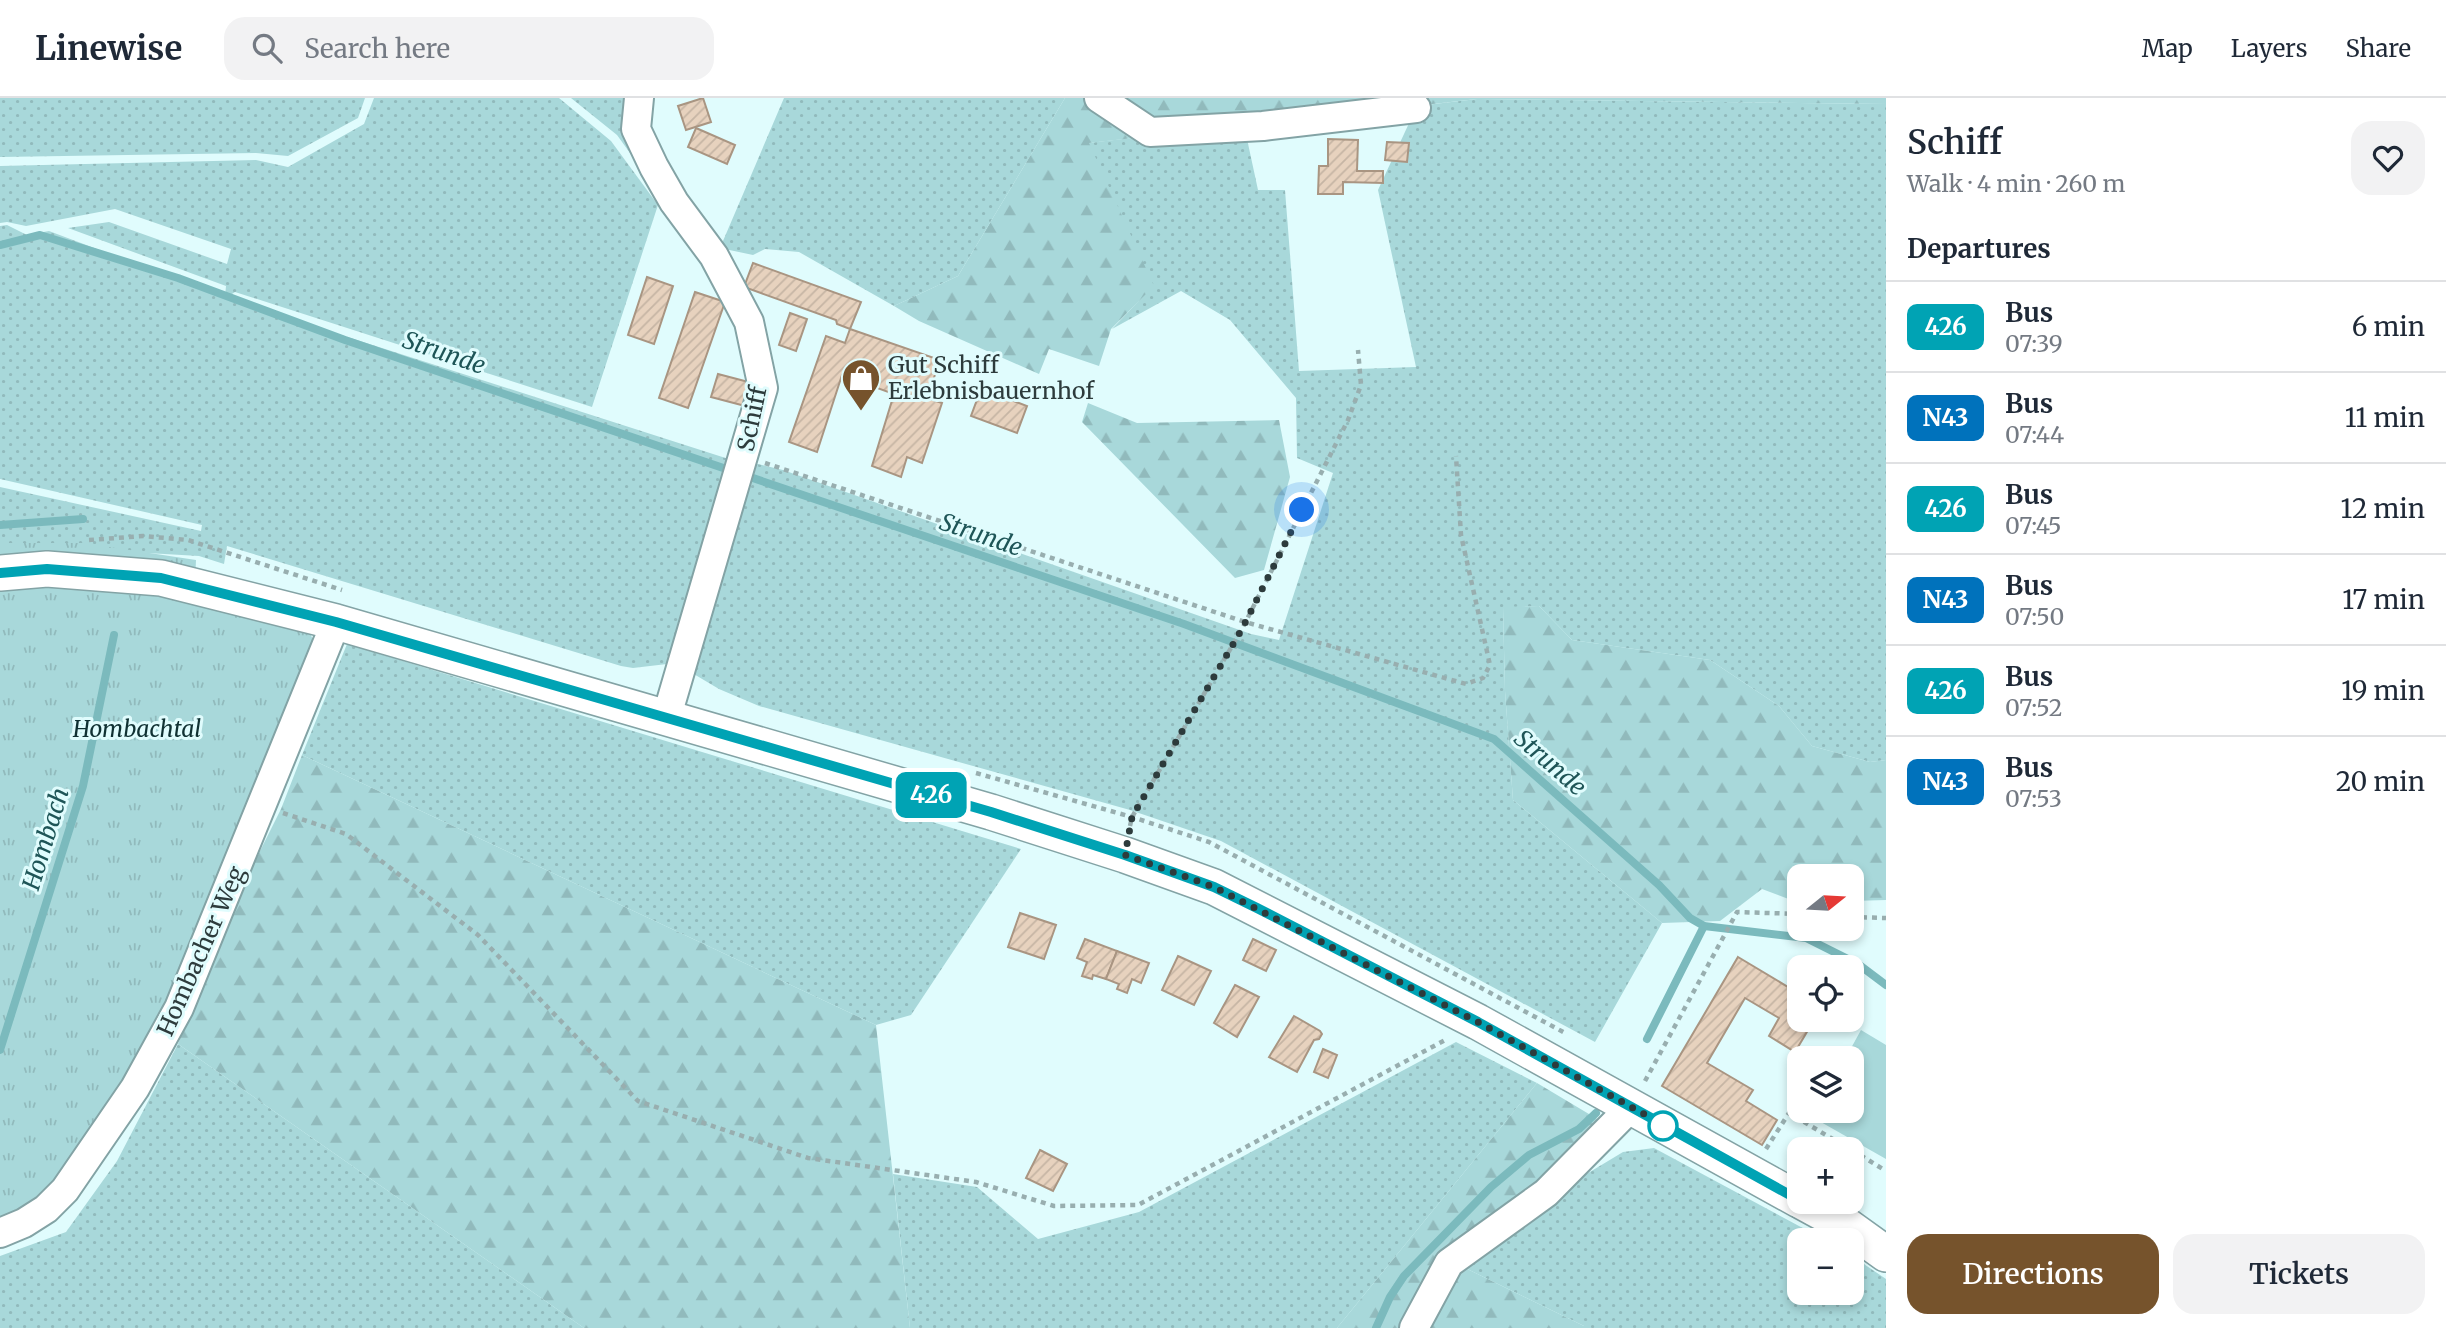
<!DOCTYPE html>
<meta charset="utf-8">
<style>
body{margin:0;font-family:Merriweather,serif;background:#f2f2f3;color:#1f2937;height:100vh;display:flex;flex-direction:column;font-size:26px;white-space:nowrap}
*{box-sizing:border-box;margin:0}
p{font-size:23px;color:#747a83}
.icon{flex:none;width:38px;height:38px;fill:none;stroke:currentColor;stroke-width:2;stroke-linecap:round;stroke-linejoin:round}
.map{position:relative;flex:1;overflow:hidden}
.sheet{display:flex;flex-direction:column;background:#fff;width:560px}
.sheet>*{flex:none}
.badge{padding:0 14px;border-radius:10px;font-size:24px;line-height:46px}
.needle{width:46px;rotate:72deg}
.fabs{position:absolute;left:1787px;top:766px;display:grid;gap:14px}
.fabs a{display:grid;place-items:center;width:77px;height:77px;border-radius:14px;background:#fff;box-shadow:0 4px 10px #0003;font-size:35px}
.you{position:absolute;width:35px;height:35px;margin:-18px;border:5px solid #fff;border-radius:50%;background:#1a73e8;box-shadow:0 0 0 10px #1a73e833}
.map>.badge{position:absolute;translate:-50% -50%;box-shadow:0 0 0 4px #fff}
h2{padding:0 21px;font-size:26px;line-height:63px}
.round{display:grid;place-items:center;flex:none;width:74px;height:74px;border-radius:21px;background:#f2f2f3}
.head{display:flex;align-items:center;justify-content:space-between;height:119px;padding:0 21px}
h1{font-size:33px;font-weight:600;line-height:52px}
.button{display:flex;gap:14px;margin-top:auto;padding:14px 21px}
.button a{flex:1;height:80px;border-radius:21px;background:#76532c;color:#fff;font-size:28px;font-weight:600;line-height:80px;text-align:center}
.button a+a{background:#f2f2f3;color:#1f2937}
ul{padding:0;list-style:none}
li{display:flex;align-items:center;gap:21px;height:91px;padding:0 21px;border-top:2px solid #e0e1e3}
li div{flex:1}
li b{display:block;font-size:26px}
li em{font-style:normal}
li .badge{min-width:77px;font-weight:700;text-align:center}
header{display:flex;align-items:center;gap:42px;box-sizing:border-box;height:98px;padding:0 35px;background:#fff;border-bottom:2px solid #e0e1e3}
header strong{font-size:33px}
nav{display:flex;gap:38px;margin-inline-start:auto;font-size:24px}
.search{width:490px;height:63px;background:#f2f2f3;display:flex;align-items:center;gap:18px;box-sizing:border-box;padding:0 24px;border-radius:21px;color:#747a83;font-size:26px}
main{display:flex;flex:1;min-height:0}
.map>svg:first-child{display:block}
</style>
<header>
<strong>Linewise</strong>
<div class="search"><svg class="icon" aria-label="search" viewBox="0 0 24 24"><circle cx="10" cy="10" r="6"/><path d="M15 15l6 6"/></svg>Search here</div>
<nav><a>Map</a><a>Layers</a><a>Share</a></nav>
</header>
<main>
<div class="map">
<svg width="1886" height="1230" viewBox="0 0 1886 1230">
<defs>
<pattern id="grass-dots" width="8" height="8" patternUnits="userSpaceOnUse" patternTransform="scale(1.75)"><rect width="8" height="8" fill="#a8d8da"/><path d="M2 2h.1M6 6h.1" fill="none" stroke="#91babc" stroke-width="1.8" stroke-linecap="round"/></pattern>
<pattern id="forest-firs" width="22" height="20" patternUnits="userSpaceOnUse" patternTransform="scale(1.75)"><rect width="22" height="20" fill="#a8d8da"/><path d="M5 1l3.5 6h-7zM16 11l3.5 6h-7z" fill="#91babc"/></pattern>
<pattern id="park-tufts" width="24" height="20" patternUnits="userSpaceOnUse" patternTransform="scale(1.75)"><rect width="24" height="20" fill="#a8d8da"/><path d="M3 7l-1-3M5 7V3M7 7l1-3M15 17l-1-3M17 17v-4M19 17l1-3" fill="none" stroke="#91babc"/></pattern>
<pattern id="building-hatch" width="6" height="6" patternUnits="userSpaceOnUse" patternTransform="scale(1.75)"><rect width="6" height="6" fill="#e7d2be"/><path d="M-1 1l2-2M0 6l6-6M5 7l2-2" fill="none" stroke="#c6b5a4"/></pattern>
</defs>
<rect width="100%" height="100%" fill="#e0fcfd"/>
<g fill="url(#grass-dots)">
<path d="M 0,0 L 365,0 L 358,20 L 288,58 L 256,55 L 0,59 Z"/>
<path d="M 374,0 L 559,0 L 611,43 L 658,107 L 592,309 L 235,194 L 226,200 L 738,364 L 667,566 L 633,570 L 621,568 L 227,448 L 224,466 L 199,458 L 95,452 L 0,454 L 0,389 L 201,433 L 202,427 L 0,381 L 0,128 L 7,127 L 27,137 L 49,133 L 225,199 L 226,188 L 68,130 L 109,124 L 227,166 L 231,151 L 115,111 L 26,128 L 7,124 L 0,125 L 0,68 L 256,62 L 288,69 L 364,26 Z"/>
<path d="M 571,0 L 632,0 L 648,80 L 617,37 Z"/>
<path d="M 784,0 L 1065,0 L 958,178 L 894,208 L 799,154 L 765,151 L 753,157 L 720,150 Z"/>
<path d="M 1477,1 L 1886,6 L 1886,662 L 1870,664 L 1812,648 L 1779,608 L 1710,562 L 1572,542 L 1539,508 L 1503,510 L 1505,593 L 1513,702 L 1662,825 L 1595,944 L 1221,743 L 1130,712 L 759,608 L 719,591 L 687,572 L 746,363 L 783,372 L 1251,536 L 1279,542 L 1333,375 L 1297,360 L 1296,300 L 1230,222 L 1181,193 L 1112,231 L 1153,188 L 1088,45 L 1244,27 L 1258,92 L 1285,92 L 1299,273 L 1416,269 L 1378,92 L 1417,8 Z"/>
<path d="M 347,546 L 1021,751 L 911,917 L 876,927 L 302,657 Z"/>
<path d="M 1456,944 L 1537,985 L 1337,1230 L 910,1230 L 893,1076 L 977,1089 L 1038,1141 L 1139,1114 Z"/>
<path d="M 178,946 L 584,1230 L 0,1230 L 0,1158 L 66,1134 L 117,1063 Z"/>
<path d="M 1654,1050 L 1827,1143 L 1799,1143 L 1799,1195 L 1852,1195 L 1852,1158 L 1886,1181 L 1886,1230 L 1584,1230 L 1584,1228 L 1455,1165 L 1550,1098 L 1623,1054 Z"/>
</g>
<g fill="url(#forest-firs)">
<path d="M 1065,0 L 1886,0 L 1886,6 L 1477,1 L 1089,45 L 1154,188 L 1111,231 L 1099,268 L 1049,251 L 1039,276 L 919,223 L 894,208 L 958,178 Z"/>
<path d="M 1088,305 L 1137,325 L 1279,322 L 1290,379 L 1264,472 L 1235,480 L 1082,324 Z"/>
<path d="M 1539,508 L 1572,542 L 1710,562 L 1779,608 L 1812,648 L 1870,664 L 1886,662 L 1886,802 L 1852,803 L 1852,779 L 1799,779 L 1799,805 L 1762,791 L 1720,823 L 1662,825 L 1513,702 L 1505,593 L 1503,509 Z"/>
<path d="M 302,657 L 876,927 L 910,1230 L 584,1230 L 178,946 L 224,825 L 281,711 Z"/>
<path d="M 1537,985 L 1604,1025 L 1455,1165 L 1584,1228 L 1584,1230 L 1337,1230 Z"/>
</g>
<path fill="url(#park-tufts)" d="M 0,445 L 83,445 L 196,462 L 194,507 L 310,535 L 313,542 L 310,559 L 162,925 L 49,1092 L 26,1107 L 0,1119 Z"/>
<path fill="#a8d8da" d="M 1861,932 L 1886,947 L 1886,1061 L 1812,1019 L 1815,1013 L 1852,1013 L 1852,961 L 1845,961 Z"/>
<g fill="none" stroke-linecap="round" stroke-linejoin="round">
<g stroke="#7bbabd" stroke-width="8">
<path d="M 0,147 L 40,137 L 178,180 L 345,242 L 1184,526 L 1494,641 L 1659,787 L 1690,820 L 1704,828 L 1806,840 L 1858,866 L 1886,887"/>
<path d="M 0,427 L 83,421"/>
<path d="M 1647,941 L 1704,828"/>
<path d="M 0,952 L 83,688 L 114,537"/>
<path d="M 1376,1230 L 1390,1199 L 1404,1178 L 1491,1089 L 1529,1057 L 1579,1031 L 1596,1015"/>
</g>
</g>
<g fill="url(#building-hatch)" stroke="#a99582" stroke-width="2">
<path d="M 703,0 L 711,24 L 686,32 L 678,8 Z"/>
<path d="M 696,30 L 735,47 L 727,66 L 688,49 Z"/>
<path d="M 1328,41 L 1358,42 L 1357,73 L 1383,73 L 1383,85 L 1343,84 L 1343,96 L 1318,96 L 1319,68 L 1328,68 Z"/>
<path d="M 1387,44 L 1409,45 L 1407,64 L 1385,62 Z"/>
<path d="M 753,165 L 861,204 L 850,231 L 837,226 L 836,222 L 744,189 Z"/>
<path d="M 647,179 L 673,188 L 654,246 L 628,237 Z"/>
<path d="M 695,194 L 725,204 L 688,310 L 659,300 Z"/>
<path d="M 790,215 L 807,221 L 796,253 L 779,247 Z"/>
<path d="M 850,231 L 940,262 L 927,300 L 942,305 L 922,365 L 907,359 L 901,379 L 872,368 L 894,296 L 842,277 L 817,354 L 789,344 L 826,238 L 845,245 Z"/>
<path d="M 718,276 L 756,286 L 749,309 L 711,299 Z"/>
<path d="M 981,291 L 1027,308 L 1017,335 L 971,318 Z"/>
<path d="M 1020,815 L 1056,827 L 1044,861 L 1008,849 Z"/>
<path d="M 1085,841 L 1117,853 L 1106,881 L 1093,877 L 1092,881 L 1082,878 L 1087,864 L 1077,860 Z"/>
<path d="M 1253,841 L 1276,852 L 1266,873 L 1243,862 Z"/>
<path d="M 1117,853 L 1149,865 L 1141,885 L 1132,881 L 1127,895 L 1117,891 L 1119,886 L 1106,881 Z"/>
<path d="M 1178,858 L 1211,873 L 1194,907 L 1162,892 Z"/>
<path d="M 1738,859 L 1798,895 L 1799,893 L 1799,922 L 1814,922 L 1795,954 L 1769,938 L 1779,920 L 1745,900 L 1707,965 L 1753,992 L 1746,1003 L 1777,1022 L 1762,1047 L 1662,988 Z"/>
<path d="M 1235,887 L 1259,899 L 1237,939 L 1214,925 Z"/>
<path d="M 1294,918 L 1320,933 L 1322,936 L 1319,941 L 1314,942 L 1297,974 L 1269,959 Z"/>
<path d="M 1323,951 L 1337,957 L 1328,980 L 1314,974 Z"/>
<path d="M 1040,1052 L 1067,1066 L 1053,1093 L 1026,1080 Z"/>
</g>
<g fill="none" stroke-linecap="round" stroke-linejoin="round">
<g stroke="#83a3a5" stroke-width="32">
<g id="minor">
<path d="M 639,0 L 636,31 L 654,69 L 674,104 L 714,158 L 749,224 L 763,290 L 666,621"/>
<path d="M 1099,0 L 1150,34 L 1263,28 L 1416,10"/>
<path d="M 0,1135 L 24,1125 L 46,1111 L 65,1092 L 135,990 L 179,910 L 336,524"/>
<path d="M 1414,1230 L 1449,1165 L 1546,1095 L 1630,1010"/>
</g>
</g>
<g stroke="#83a3a5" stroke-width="38">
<g id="major">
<path d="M 0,475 L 47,471 L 161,480 L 336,524 L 991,714 L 1125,757 L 1214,789 L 1478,924 L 1799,1102"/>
<path d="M 1803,1104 L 1847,1128 L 1886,1156"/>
</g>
</g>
<g stroke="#98aeaf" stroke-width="4.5" stroke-dasharray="5 5" stroke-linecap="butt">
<path d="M 765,365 L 1245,524 L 1466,586 L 1483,580 L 1490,567 L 1461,437 L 1456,358"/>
<path d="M 89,442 L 143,438 L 188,442 L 342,492"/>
<path d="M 976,675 L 1132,719 L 1209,744 L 1567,936"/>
<path d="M 283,715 L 346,736 L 478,837 L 638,1003 L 808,1060 L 976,1084 L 1054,1108 L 1138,1107 L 1447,941"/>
<path d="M 1130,728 L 1132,719 L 1242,531 L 1348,322 L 1361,287 L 1358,252"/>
<path d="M 1852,819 L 1886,820"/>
<path d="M 1645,983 L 1737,814 L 1799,816"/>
<path d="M 1766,1051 L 1789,1015 L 1851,1052"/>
<path d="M 1852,1052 L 1886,1073"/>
</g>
<use href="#minor" stroke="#fff" stroke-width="28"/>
<use href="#major" stroke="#fff" stroke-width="35"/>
</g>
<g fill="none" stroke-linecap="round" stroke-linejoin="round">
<g stroke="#fff" stroke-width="16">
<path id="line" d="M 0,475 L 47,471 L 161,480 L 336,524 L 991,714 L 1125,757 L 1214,789 L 1257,810 L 1478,924 L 1799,1102"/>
</g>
<use href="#line" stroke="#00a3b4" stroke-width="10"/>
<path stroke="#2d3b3c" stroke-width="7" stroke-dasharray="0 12.6" d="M 1302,412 L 1242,531 L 1132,719 L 1125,757 L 1214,789 L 1478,924 L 1671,1031 L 1663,1028"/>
</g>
<defs>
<g id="shop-pin" transform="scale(2.0125)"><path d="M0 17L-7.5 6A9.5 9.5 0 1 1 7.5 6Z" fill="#76532c" stroke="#e0fcfd"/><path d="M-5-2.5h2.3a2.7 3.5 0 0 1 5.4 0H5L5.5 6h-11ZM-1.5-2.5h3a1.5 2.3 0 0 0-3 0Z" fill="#fff"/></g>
</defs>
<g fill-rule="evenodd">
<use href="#shop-pin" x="861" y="280"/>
</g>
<circle fill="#fff" stroke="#00a3b4" stroke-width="3.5" cx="1663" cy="1028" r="14"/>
<g text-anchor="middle" stroke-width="6" stroke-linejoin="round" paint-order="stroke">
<g font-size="23" fill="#2d3b3c" stroke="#e0fcfd" text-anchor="start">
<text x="888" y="275">Gut Schiff<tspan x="888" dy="26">Erlebnisbauernhof</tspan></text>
</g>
<g font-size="23" fill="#2d3b3c" stroke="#e0fcfd">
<text transform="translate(752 321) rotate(-78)" y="8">Schiff</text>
<text transform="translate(201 853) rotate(-66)" y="8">Hombacher Weg</text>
</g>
<g font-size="23" font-style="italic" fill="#103133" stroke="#e0fcfd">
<text x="137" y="639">Hombachtal</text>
</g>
<g font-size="24" font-style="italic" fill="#1e5557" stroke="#e0fcfd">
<text transform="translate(444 255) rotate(19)" y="8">Strunde</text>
<text transform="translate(981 437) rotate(19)" y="8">Strunde</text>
<text transform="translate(1550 665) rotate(41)" y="8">Strunde</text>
<text transform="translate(46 741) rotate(-73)" y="8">Hombach</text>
</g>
</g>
</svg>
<div class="fabs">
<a><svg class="needle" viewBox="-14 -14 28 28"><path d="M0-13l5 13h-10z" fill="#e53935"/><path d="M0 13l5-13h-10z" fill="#747a83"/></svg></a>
<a><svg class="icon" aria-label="locate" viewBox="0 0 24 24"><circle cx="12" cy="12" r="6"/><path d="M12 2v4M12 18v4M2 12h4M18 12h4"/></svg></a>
<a><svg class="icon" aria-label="layers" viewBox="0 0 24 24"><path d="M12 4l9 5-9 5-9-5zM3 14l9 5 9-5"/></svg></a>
<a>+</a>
<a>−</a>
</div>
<div class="you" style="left:1302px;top:412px"></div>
<b class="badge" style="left:931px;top:697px;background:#00a3b4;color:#fff">426</b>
</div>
<section class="sheet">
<div class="head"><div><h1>Schiff</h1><p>Walk · 4 min · 260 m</p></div><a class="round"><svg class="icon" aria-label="heart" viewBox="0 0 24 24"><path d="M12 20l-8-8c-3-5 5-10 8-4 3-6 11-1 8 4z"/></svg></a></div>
<h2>Departures</h2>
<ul>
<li><span class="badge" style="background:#00a3b4;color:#fff">426</span><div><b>Bus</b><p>07:39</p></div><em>6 min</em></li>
<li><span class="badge" style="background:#0072bc;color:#fff">N43</span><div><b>Bus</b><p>07:44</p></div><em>11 min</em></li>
<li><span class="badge" style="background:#00a3b4;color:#fff">426</span><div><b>Bus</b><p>07:45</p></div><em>12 min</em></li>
<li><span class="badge" style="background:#0072bc;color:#fff">N43</span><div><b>Bus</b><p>07:50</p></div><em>17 min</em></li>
<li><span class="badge" style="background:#00a3b4;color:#fff">426</span><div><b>Bus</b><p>07:52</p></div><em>19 min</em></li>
<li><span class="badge" style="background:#0072bc;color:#fff">N43</span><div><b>Bus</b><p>07:53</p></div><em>20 min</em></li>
</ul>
<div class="button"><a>Directions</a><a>Tickets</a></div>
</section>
</main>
